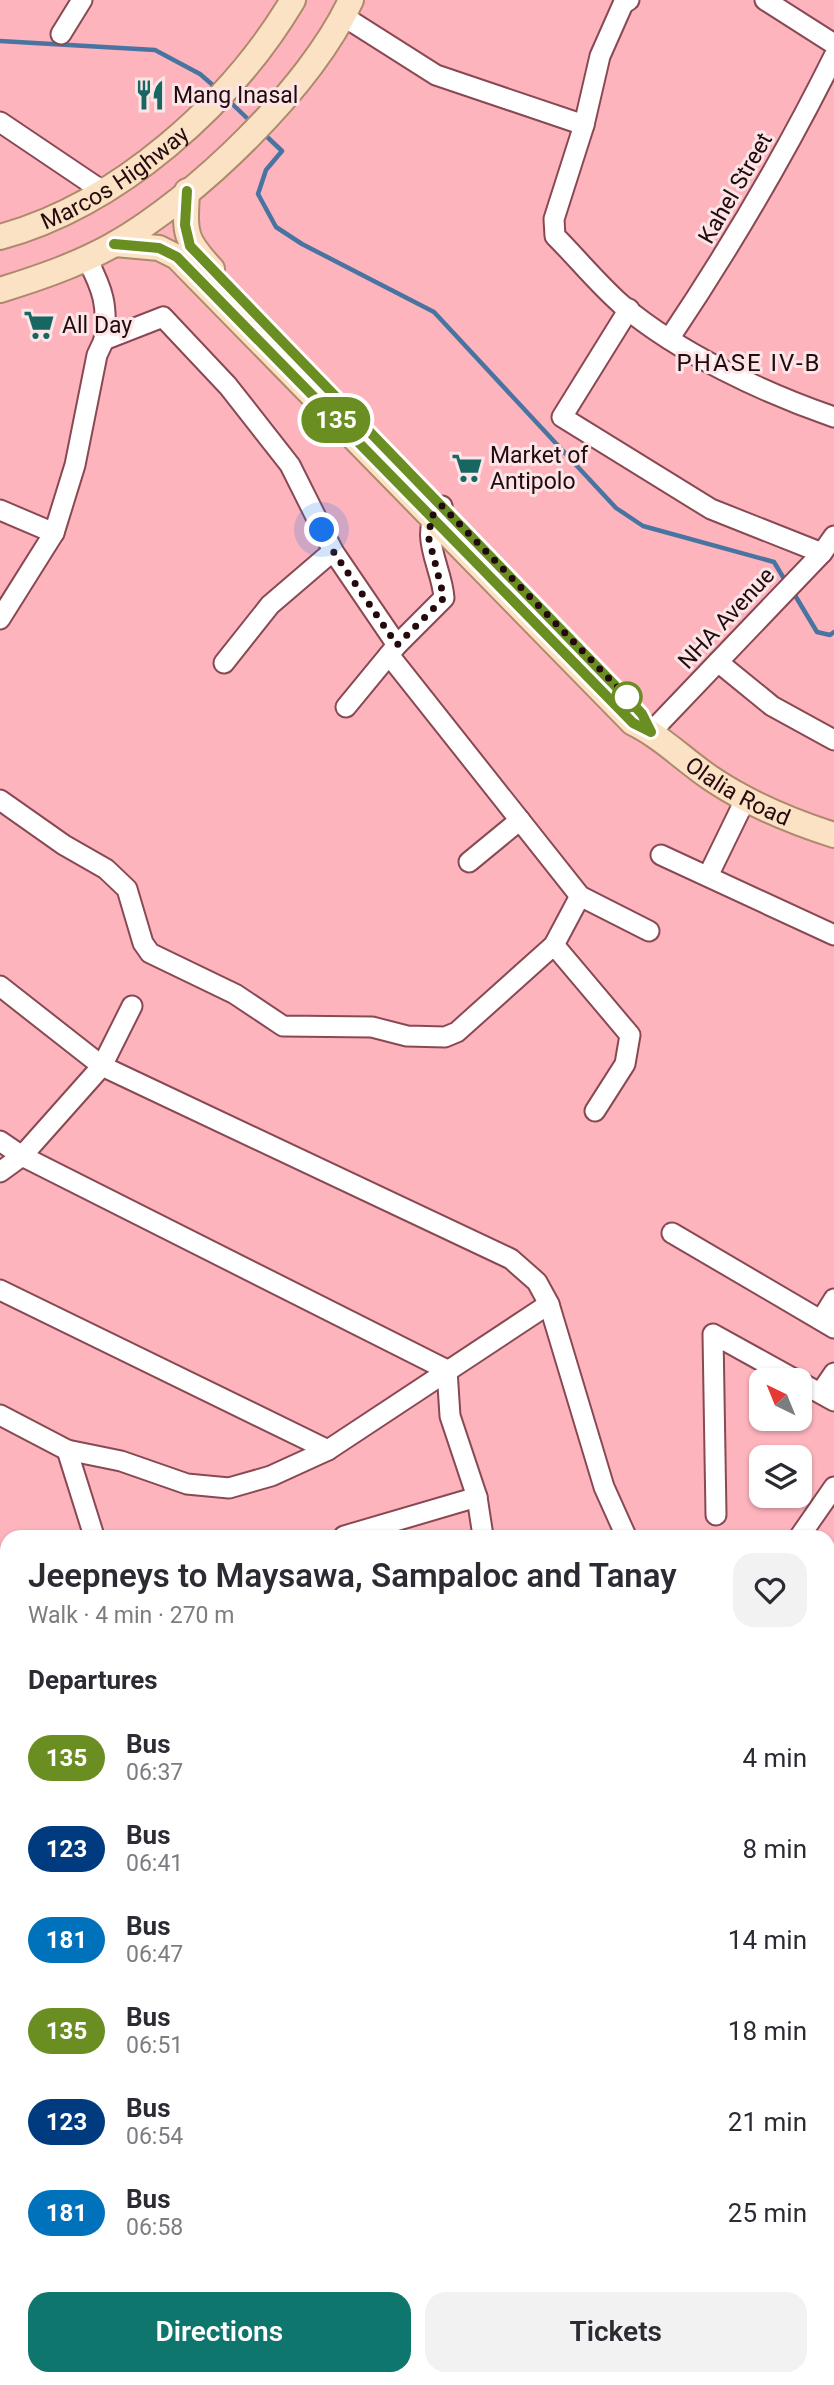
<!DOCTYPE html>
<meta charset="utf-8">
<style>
body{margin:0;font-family:Roboto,sans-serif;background:#f2f2f3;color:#2b2b33;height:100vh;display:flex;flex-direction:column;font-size:26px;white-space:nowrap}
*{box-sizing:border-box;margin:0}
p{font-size:23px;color:#7c7c81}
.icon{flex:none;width:38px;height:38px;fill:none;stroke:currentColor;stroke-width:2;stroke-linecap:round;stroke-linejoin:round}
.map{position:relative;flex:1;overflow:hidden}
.side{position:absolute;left:0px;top:1530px;width:835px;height:856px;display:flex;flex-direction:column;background:#fff;border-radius:21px 21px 0 0;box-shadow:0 2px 5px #0004}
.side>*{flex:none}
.badge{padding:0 14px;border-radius:23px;font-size:24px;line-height:46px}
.needle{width:46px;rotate:317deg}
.controls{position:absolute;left:749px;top:1368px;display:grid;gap:14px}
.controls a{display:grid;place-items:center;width:63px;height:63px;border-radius:14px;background:#fff;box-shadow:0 2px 5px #0004;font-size:35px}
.you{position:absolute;width:35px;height:35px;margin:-18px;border:5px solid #fff;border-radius:50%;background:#1a73e8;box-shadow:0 0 0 10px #1a73e833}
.map>.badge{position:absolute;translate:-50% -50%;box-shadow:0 0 0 4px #fff}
h2{padding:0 28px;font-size:26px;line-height:63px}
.round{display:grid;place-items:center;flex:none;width:74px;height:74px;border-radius:21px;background:#f2f2f3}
.headline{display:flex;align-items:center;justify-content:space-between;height:119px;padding:0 28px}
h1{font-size:33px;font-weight:600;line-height:52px}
.cta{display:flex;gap:14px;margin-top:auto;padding:14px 28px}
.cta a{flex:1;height:80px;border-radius:21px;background:#0f766e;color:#fff;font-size:28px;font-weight:600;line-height:80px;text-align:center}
.cta a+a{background:#f2f2f3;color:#2b2b33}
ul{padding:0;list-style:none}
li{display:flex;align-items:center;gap:21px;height:91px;padding:0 28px}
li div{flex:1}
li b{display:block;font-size:26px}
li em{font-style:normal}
li .badge{min-width:77px;font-weight:700;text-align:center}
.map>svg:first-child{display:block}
</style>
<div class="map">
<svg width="834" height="2385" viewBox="0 0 834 2385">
<rect width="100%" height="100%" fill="#fdb4bd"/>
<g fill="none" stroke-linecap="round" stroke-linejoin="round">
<g stroke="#4974a1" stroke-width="4.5">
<path d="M 0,41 L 155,50 L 200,74 L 215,87"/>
<path d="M 226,98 L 250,121"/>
<path d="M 262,132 L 282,151 L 266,170 L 258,194 L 276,227 L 302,244 L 434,312 L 616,508 L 643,526 L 774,562 L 786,582"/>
<path d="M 793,592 L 817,632 L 830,635 L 834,632"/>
</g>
<g stroke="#884953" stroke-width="23">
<g id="minor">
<path d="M 629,0 L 623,4 L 600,56 L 584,125 L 554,219 L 555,236 C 577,258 598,284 622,305 C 679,353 764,393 834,417"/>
<path d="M 765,0 L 834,44"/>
<path d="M 343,16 L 436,75 L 584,125"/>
<path d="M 61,34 L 82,0"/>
<path d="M 0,122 L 104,192"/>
<path d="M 87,259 C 103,290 108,305 104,340 L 163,317 L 228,386 L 290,465 L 333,551 L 397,645"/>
<path d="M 629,309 L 562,417 L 711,509 L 822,553"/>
<path d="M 669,339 C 730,248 785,155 834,56"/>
<path d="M 0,510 L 54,533"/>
<path d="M 0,619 L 54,533 L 75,465 L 97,355 L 104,340"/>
<path d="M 389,655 L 580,896 L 649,931"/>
<path d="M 718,662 L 772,706 L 834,740"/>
<path d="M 224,663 L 270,605 L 333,551"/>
<path d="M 346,707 L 397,645 L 444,598 C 442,566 416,533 442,506"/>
<path d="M 651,732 L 822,553 L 834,536"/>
<path d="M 0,800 L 64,845 L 106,869 L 127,889 L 143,943 L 150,953 L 235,994 L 283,1026 L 372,1027 L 407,1036 L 445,1037 L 457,1032 L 554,945 L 580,896"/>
<path d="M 661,855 L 834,935"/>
<path d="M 469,862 L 520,820"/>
<path d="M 708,876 L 746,798"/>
<path d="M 554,945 L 630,1035 L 625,1064 L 595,1111"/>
<path d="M 0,986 L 102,1066 L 511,1259 L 537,1282 L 549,1304 L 604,1487 L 626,1536"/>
<path d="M 0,1141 L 22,1156 L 447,1370 L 450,1416 L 477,1497 L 483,1536"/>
<path d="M 0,1172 L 22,1156 L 102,1066 L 132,1006"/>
<path d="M 672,1233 L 834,1328"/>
<path d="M 0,1290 L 328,1450"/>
<path d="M 821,1320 L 834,1299"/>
<path d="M 821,1392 L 834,1373"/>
<path d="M 0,1415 L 67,1450 L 121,1461 L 187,1484 L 229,1488 L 271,1476 L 328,1450 L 549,1304"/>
<path d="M 67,1450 L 94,1536"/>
<path d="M 716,1515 L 713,1334 L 834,1401"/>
<path d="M 344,1536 L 477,1497"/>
<path d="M 800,1536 L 834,1487"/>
<path d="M 0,1632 L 7,1639"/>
<path d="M 828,1637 L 834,1629"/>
<path d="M 828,1703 L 834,1708"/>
<path d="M 0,1820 L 7,1815"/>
<path d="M 828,1877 L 834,1882"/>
<path d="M 0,1926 L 7,1934"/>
<path d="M 0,2100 L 7,2109"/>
<path d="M 0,2177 L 7,2188"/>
<path d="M 20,2378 L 22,2385"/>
<path d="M 413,2378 L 416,2385"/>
<path d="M 346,2385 L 352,2378"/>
<path d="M 612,2385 L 613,2378"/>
</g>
</g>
<g stroke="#ae896b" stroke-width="28">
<g id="major">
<path d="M 187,191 C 185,233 183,238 212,269"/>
<path id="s1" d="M 0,237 C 118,205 231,104 293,0"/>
<path id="s2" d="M 115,244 L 159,248 L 177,257 L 633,723 C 662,737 685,761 712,779 C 748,803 793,822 834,835"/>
<path d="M 0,290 C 39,278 77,265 113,245 C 196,198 311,87 351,0"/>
</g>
</g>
<use href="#minor" stroke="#fff" stroke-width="19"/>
<use href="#major" stroke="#fbe2c4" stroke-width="24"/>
</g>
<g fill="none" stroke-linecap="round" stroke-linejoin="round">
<g stroke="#fff" stroke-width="16">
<path id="line" d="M 114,244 L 159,248 L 177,257 L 633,723 L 651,732 L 642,714 L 627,698 L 190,246 L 185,225 L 187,191"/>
</g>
<use href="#line" stroke="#6b8e23" stroke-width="10"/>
<path stroke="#230a0f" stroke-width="7" stroke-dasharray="0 12.6" d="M 322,530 L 333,551 L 397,645 L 444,598 L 429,539 L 431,517 L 442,506 L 627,697"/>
</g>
<defs>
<g id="restaurant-bare" transform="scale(2.415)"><path d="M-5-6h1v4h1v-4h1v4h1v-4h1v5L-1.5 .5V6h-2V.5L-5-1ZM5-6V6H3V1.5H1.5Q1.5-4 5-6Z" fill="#186662" stroke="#fce5e7" stroke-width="2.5" paint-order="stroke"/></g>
<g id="supermarket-bare" transform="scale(2.415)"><path d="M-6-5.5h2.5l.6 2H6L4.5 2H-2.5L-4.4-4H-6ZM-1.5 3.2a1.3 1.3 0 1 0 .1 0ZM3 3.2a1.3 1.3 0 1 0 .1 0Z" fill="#186662" stroke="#fce5e7" stroke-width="2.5" paint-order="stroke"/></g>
</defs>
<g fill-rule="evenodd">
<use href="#restaurant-bare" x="150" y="95"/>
<use href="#supermarket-bare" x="39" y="325"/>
<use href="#supermarket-bare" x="467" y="468"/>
</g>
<circle fill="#fff" stroke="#6b8e23" stroke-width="3.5" cx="627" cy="697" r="14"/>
<g text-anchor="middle" stroke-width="6" stroke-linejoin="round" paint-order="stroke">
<g font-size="23" fill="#230a0f" stroke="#fce5e7" text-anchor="start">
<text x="173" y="103">Mang Inasal</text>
<text x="62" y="333">All Day</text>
<text x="490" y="463">Market of<tspan x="490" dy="26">Antipolo</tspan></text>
</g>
<g font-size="23" fill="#230a0f" stroke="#fce5e7">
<text dy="8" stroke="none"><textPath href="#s1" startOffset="130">Marcos Highway</textPath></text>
<text transform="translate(735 188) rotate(-60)" y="8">Kahel Street</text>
<text transform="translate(726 618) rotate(-47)" y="8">NHA Avenue</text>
<text dy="8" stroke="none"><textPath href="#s2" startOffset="842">Olalia Road</textPath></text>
</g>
<g font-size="24" letter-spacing="2" fill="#230a0f" stroke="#fce5e7">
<text x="749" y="371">PHASE IV-B</text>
</g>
</g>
</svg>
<div class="controls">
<a><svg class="needle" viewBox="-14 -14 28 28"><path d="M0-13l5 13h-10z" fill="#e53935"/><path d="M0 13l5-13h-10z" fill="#7c7c81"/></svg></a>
<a><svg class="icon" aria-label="layers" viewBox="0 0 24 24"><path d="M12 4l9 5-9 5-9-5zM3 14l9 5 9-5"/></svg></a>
</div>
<div class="you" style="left:322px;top:530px"></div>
<b class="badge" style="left:336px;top:420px;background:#6b8e23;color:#fff">135</b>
<section class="side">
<div class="headline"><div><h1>Jeepneys to Maysawa, Sampaloc and Tanay</h1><p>Walk · 4 min · 270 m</p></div><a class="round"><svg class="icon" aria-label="heart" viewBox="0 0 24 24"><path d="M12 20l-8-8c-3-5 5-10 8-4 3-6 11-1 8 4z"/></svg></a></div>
<h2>Departures</h2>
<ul>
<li><span class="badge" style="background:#6b8e23;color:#fff">135</span><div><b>Bus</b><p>06:37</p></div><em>4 min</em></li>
<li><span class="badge" style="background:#003b80;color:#fff">123</span><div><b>Bus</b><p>06:41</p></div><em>8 min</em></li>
<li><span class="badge" style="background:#0072bc;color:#fff">181</span><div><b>Bus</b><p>06:47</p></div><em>14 min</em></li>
<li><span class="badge" style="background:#6b8e23;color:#fff">135</span><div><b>Bus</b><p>06:51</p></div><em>18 min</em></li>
<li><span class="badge" style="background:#003b80;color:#fff">123</span><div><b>Bus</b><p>06:54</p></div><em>21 min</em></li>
<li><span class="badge" style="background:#0072bc;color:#fff">181</span><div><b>Bus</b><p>06:58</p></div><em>25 min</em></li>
</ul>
<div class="cta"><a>Directions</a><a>Tickets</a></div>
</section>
</div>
